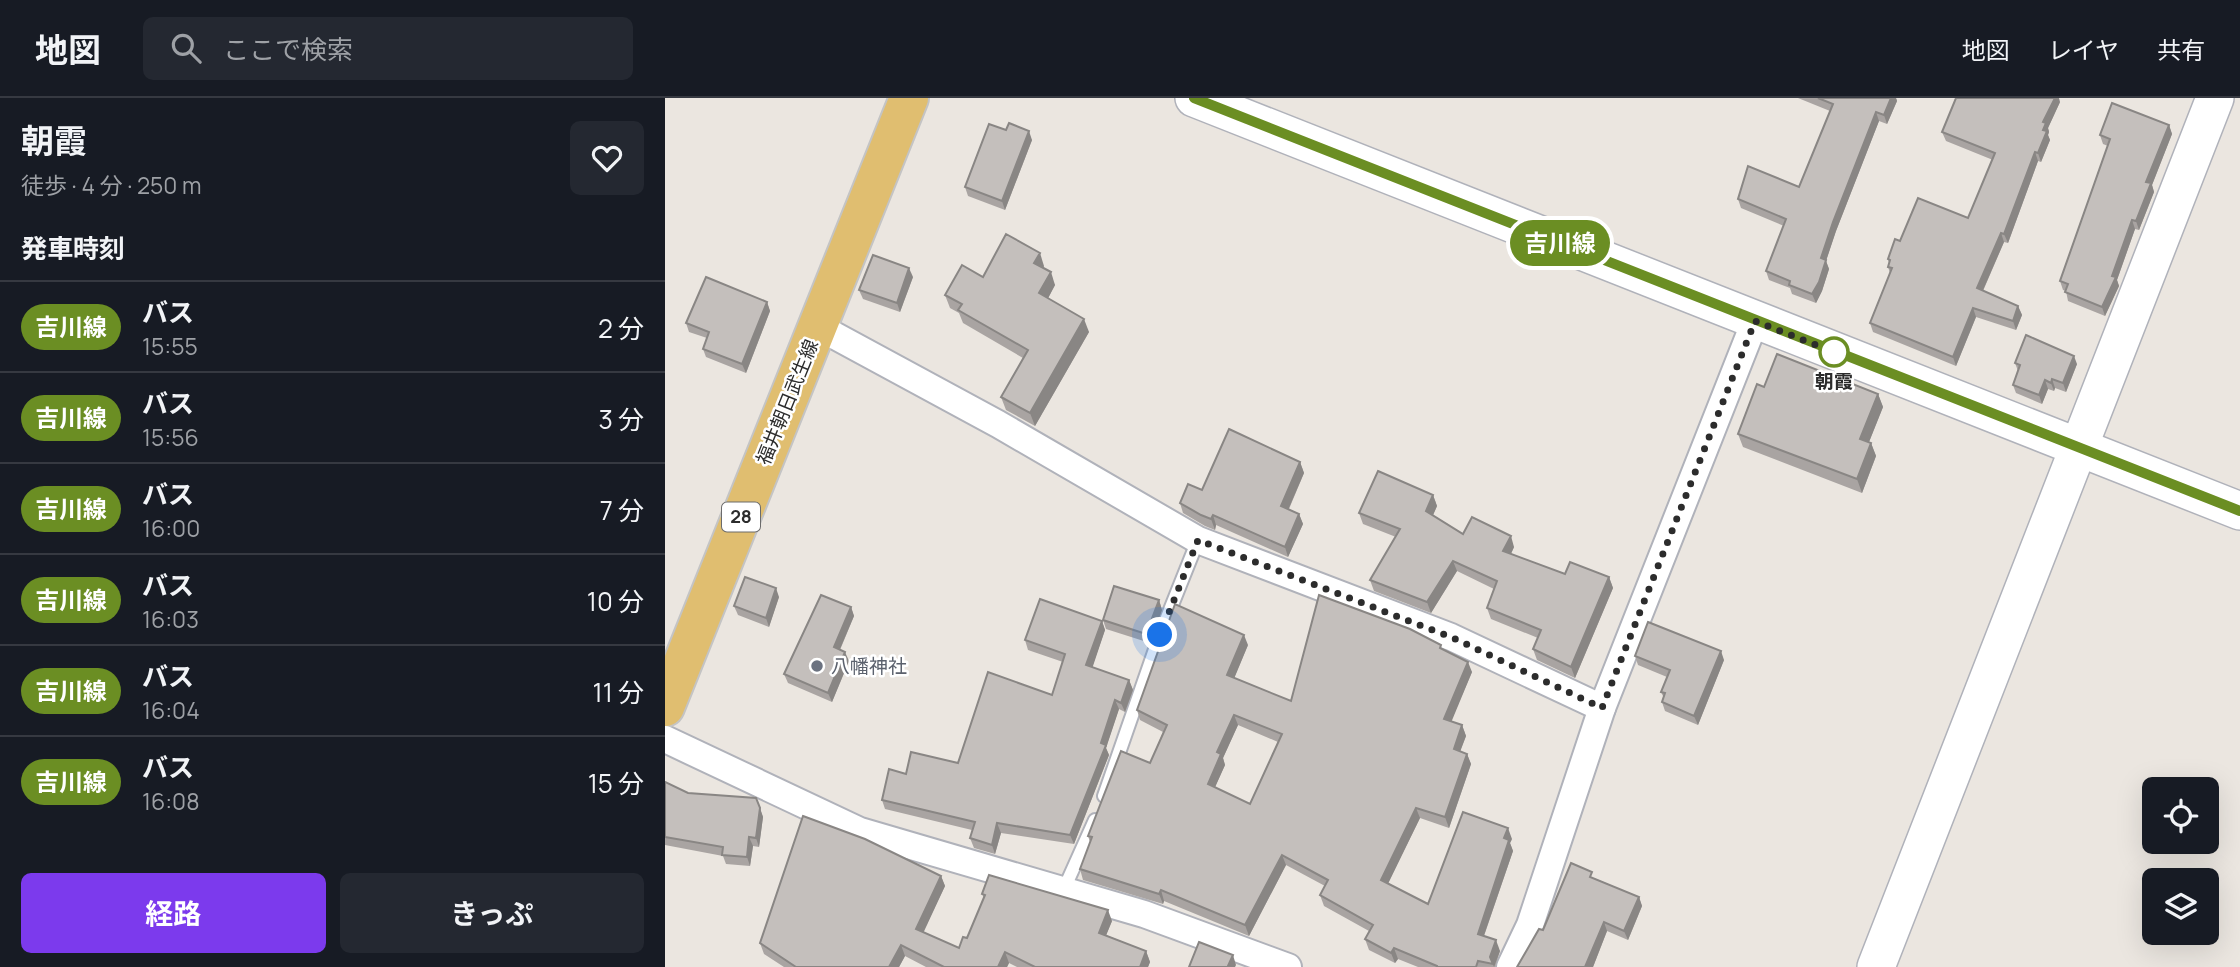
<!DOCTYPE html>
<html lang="ja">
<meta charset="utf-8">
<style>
body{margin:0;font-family:Manrope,"Noto Sans JP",sans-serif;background:#242831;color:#f1f3f6;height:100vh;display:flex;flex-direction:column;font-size:26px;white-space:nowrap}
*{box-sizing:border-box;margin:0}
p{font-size:23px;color:#9ea1a6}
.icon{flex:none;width:38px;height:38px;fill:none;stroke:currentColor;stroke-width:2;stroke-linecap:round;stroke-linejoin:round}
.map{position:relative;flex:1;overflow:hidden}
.details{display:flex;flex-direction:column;background:#171b24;width:665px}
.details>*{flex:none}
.badge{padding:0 14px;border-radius:23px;font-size:24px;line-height:46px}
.fabs{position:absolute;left:1477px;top:679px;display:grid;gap:14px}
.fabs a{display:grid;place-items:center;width:77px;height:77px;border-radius:10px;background:#171b24;box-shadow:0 7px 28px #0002;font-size:35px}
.you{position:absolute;width:35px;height:35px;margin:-18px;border:5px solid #fff;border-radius:50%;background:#1a73e8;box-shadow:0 0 0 10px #1a73e833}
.map>.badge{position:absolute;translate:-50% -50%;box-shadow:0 0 0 4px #fff}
h2{padding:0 21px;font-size:26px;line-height:63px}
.round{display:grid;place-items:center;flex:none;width:74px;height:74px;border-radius:10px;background:#242831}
.head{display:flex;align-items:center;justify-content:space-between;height:119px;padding:0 21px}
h1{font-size:33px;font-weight:700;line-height:52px}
.action{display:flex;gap:14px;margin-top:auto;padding:14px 21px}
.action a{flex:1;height:80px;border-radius:10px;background:#7c3aed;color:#fff;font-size:28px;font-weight:700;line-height:80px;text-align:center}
.action a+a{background:#242831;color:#f1f3f6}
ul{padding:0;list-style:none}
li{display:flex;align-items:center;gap:21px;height:91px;padding:0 21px;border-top:2px solid #363941}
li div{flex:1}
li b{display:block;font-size:26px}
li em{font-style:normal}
li .badge{min-width:77px;font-weight:700;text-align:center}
header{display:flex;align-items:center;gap:42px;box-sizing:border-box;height:98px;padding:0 35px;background:#171b24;border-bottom:2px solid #363941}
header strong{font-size:33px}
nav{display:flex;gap:38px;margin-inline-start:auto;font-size:24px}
.search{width:490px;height:63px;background:#242831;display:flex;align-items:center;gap:18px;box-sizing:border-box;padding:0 24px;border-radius:10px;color:#9ea1a6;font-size:26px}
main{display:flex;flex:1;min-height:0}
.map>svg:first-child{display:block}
</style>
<header>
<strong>地図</strong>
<div class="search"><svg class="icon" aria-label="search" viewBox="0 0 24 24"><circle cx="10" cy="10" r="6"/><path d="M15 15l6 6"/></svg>ここで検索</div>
<nav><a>地図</a><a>レイヤ</a><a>共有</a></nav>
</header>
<main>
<section class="details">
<div class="head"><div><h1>朝霞</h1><p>徒歩 · 4 分 · 250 m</p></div><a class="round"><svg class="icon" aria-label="heart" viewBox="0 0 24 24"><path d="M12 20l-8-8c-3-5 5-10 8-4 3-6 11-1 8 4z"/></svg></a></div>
<h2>発車時刻</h2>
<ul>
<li><span class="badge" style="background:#6b8e23;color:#fff">吉川線</span><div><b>バス</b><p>15:55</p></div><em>2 分</em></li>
<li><span class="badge" style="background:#6b8e23;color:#fff">吉川線</span><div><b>バス</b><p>15:56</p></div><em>3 分</em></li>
<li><span class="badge" style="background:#6b8e23;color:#fff">吉川線</span><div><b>バス</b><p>16:00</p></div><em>7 分</em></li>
<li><span class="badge" style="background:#6b8e23;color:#fff">吉川線</span><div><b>バス</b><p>16:03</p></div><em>10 分</em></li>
<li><span class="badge" style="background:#6b8e23;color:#fff">吉川線</span><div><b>バス</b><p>16:04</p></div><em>11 分</em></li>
<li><span class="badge" style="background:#6b8e23;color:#fff">吉川線</span><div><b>バス</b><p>16:08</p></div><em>15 分</em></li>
</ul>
<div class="action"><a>経路</a><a>きっぷ</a></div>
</section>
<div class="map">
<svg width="1575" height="869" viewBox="0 0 1575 869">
<rect width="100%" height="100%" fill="#ebe6e0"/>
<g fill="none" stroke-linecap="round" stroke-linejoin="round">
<g stroke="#b0b2ba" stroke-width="16">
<g id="lane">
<path d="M 439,698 L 495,537 L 533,442"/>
<path d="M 399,791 L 430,722"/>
</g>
</g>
<g stroke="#b0b2ba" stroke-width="30">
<g id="street">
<path d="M 152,228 L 333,326 L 533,442 L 786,539 L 937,610"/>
<path d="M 0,641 L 195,733 L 479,816 L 623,869"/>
<path d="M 845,869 L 865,827 L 937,610 L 1090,223"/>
</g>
</g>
<g stroke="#b0b2ba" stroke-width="40">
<g id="secondary">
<path d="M 529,0 L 1575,413"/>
<path d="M 1211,869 L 1550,0"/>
</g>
</g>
<g stroke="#c4c4c4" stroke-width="42">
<path id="primary" d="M 0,609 L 244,0"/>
</g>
<use href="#lane" stroke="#fff" stroke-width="12"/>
<use href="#street" stroke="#fff" stroke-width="26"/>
<use href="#secondary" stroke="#fff" stroke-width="37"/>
<use href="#primary" stroke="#e0be70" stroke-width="38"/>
</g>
<g fill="#a9a4a2" fill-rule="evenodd">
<path d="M 1133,0 L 1231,0 L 1232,3 L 1222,26 L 1214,23 L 1171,133 L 1161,163 L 1164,171 L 1157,193 L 1151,205 L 1127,196 L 1125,190 L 1104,182 L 1101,173 L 1119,128 L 1076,110 L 1073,101 L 1134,89 L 1165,13 Z"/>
<path d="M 1395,4 L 1383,30 L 1384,34 L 1383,37 L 1385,42 L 1376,64 L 1373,63 L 1343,145 L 1339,144 L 1318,193 L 1353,208 L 1357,217 L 1351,232 L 1311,219 L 1291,268 L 1208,234 L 1205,225 L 1225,175 L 1223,169 L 1224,165 L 1223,161 L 1235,143 L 1303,120 L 1328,62 L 1281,43 L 1277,34 Z"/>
<path d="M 1504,27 L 1507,36 L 1487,87 L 1489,94 L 1474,132 L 1470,131 L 1452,182 L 1454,188 L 1440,218 L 1403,203 L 1401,193 L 1398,192 L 1395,183 L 1443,48 L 1438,46 L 1435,37 Z"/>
<path d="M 341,32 L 367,42 L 340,112 L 303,98 L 300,89 Z"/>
<path d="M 379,168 L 378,170 L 390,187 L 383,200 L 424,234 L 370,328 L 341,312 L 336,299 L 358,260 L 298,225 L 294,215 L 285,210 L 280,197 L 318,179 Z"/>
<path d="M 248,179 L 235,214 L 198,201 L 194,192 Z"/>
<path d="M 102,204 L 105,213 L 81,275 L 41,259 L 38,251 L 42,240 L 24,234 L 21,225 Z"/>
<path d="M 1350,265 L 1412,266 L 1401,294 L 1390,290 L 1389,293 L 1383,291 L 1377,306 L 1351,295 L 1348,287 L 1353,273 Z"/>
<path d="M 1099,289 L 1213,296 L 1218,309 L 1204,344 L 1206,345 L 1211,358 L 1197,395 L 1078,349 L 1073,336 Z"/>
<path d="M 635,364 L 639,375 L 624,411 L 634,416 L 638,426 L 623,459 L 551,427 L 550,432 L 540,428 L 518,415 L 515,405 L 537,392 Z"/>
<path d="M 768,397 L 772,408 L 768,417 L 798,436 L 849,449 L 846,456 L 900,476 L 944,479 L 948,490 L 910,580 L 872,562 L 868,551 L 873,540 L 826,521 L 822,510 L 829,491 L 792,473 L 766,515 L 709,493 L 705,482 L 731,439 L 698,426 L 694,415 Z"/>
<path d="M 114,499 L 104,529 L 73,517 L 69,508 Z"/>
<path d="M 494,502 L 497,512 L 485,545 L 441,531 L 438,522 Z"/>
<path d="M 186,509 L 189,518 L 175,552 L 184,563 L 167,604 L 123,585 L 119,576 Z"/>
<path d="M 437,523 L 440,532 L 427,569 L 464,582 L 468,592 L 460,614 L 454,611 L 441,650 L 444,657 L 409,746 L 336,735 L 330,756 L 309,750 L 305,740 L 307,732 L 220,711 L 217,702 L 241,676 L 293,665 L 387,597 L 398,564 L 363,552 L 360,542 Z"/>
<path d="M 583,547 L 569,580 L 626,603 L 777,552 L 807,574 L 786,623 L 797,627 L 801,638 L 795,653 L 802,656 L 806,666 L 784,730 L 755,720 L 723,785 L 763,806 L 847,741 L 845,745 L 848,753 L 819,838 L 835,853 L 830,869 L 753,869 L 733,861 L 730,865 L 704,852 L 700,841 L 704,833 L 659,808 L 655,797 L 660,788 L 621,767 L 584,838 L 499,803 L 498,806 L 418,782 L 415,771 L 425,744 L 423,738 L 485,665 L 498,634 L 475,622 L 472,612 ZM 573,627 L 613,644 L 585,706 L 550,689 L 560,667 L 558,660 Z"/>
<path d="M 970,558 L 1059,562 L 1033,627 L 1000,613 L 997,604 L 999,600 L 996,594 L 1002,579 L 973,567 Z"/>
<path d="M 0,684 L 23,695 L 91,700 L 98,719 L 94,749 L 88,748 L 85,768 L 61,766 L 58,758 L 0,747 Z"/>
<path d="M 276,778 L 280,788 L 258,834 L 294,850 L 302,840 L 319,800 L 317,796 L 447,823 L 441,837 L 481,853 L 485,864 L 483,869 L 352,869 L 344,865 L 342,869 L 261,869 L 240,858 L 234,869 L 119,869 L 99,856 L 95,845 Z"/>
<path d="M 929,780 L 974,799 L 977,808 L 963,842 L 942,833 L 928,869 L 852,869 L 878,832 Z"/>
</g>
<g fill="#898684">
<path d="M 1226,0 L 1231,0 L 1232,3 L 1222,26 L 1219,17 Z"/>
<path d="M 1390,0 L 1394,0 L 1395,4 L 1383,30 L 1384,34 L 1383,37 L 1385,42 L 1376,64 L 1373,55 L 1378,32 L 1378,24 Z"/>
<path d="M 1211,14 L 1214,23 L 1171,133 L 1161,163 L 1164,171 L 1157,193 L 1151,205 L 1147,196 L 1156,160 L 1168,124 Z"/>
<path d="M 1504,27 L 1507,36 L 1487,87 L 1489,94 L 1474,132 L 1471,123 L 1481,84 Z"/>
<path d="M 364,33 L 367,42 L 340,112 L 337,103 Z"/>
<path d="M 1370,54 L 1373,63 L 1343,145 L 1339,136 Z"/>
<path d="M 1467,122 L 1470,131 L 1452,182 L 1454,188 L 1440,218 L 1437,209 L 1447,178 Z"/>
<path d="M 1336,135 L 1339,144 L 1315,199 L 1312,190 Z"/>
<path d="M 375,155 L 379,168 L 374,178 L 369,165 Z"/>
<path d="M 244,170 L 248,179 L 235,214 L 232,205 Z"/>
<path d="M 386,174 L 390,187 L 379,208 L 374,195 Z"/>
<path d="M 102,204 L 105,213 L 81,275 L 77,266 Z"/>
<path d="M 1353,208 L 1357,217 L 1351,232 L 1348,223 Z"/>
<path d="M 1308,210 L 1311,219 L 1291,268 L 1288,259 Z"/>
<path d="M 419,221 L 424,234 L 370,328 L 365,315 Z"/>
<path d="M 1409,258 L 1412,266 L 1401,294 L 1398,285 Z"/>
<path d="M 1387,281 L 1390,290 L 1389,293 L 1386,285 Z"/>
<path d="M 1380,282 L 1383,291 L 1377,306 L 1374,297 Z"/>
<path d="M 1213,296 L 1218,309 L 1200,354 L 1195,341 Z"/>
<path d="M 1206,345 L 1211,358 L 1197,395 L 1192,381 Z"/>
<path d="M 635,364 L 639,375 L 620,419 L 616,408 Z"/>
<path d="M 768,397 L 772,408 L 765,424 L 761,413 Z"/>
<path d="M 634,416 L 638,426 L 623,459 L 620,449 Z"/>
<path d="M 548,417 L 551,427 L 550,432 L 546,421 Z"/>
<path d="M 846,438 L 849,449 L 842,464 L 838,453 Z"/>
<path d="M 788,463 L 792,473 L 766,515 L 762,504 Z"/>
<path d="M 944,479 L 948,490 L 910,580 L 906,569 Z"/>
<path d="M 111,490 L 114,499 L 104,529 L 101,520 Z"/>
<path d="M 494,502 L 497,512 L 485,545 L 481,536 Z"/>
<path d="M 186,509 L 189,518 L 172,558 L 169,549 Z"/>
<path d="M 437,523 L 440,532 L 425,577 L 421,567 Z"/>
<path d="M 579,537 L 583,547 L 566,588 L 562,577 Z"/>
<path d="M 1056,553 L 1059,562 L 1033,627 L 1029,618 Z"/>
<path d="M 180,554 L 184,563 L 167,604 L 163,595 Z"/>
<path d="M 803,564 L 807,574 L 783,632 L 779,621 Z"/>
<path d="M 464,582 L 468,592 L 460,614 L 456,605 Z"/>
<path d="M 450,602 L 454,611 L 441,650 L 444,657 L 409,746 L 405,737 Z"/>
<path d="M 569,617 L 573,627 L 558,660 L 560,667 L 547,696 L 543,686 L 552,654 Z"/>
<path d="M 797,627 L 801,638 L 792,662 L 789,651 Z"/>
<path d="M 802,656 L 806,666 L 784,730 L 780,719 Z"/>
<path d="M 95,710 L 98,719 L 94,749 L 91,740 Z"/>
<path d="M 751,710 L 755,720 L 720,792 L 716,782 Z"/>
<path d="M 332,725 L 336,735 L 330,756 L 327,747 Z"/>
<path d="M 843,730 L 847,741 L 845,745 L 848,753 L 816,846 L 813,836 L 839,740 Z"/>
<path d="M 84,739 L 88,748 L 85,768 L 82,759 Z"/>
<path d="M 617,757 L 621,767 L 584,838 L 580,827 Z"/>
<path d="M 276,778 L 280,788 L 255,842 L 251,831 Z"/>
<path d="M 496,792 L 499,803 L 498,806 L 494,796 Z"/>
<path d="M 974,799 L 977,808 L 963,842 L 959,833 Z"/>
<path d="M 443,812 L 447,823 L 438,845 L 434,835 Z"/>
<path d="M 939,824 L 942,833 L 928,869 L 920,869 Z"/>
<path d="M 831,842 L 835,853 L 829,869 L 825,859 Z"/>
<path d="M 236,847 L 240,858 L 234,869 L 224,869 Z"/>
<path d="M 729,850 L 733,861 L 730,865 L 726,855 Z"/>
<path d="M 481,853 L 485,864 L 483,869 L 475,869 Z"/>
<path d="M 340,854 L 344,865 L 342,869 L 333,869 Z"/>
<path d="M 568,857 L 571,867 L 570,869 L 563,869 Z"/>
</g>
<g fill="#c4bfbc" stroke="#898684" stroke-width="2" fill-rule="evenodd">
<path d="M 1153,0 L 1226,0 L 1219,17 L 1211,14 L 1168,124 L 1156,160 L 1161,162 L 1154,184 L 1147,196 L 1124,187 L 1125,183 L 1101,173 L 1121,121 L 1073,101 L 1083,68 L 1134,89 L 1168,6 Z"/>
<path d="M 1291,0 L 1390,0 L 1378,24 L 1381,25 L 1378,32 L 1382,33 L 1373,55 L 1370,54 L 1339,136 L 1336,135 L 1312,190 L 1353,208 L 1348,223 L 1308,210 L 1288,259 L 1205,225 L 1227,170 L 1223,169 L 1225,162 L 1223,161 L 1230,141 L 1235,143 L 1253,100 L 1303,120 L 1330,55 L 1277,34 Z"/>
<path d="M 1447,5 L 1504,27 L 1481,84 L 1486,85 L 1471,123 L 1467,122 L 1447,178 L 1451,179 L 1437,209 L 1400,194 L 1403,186 L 1395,183 L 1445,41 L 1435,37 Z"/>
<path d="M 344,25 L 364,33 L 337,103 L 300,89 L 324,26 L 341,32 Z"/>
<path d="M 341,136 L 375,155 L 369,165 L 386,174 L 374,195 L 419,221 L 365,315 L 336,299 L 363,252 L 293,212 L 297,206 L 280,197 L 297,167 L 318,179 Z"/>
<path d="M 208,157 L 244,170 L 232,205 L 194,192 Z"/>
<path d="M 41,179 L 102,204 L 77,266 L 38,251 L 44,234 L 21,225 Z"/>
<path d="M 1361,237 L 1409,258 L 1398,285 L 1387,281 L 1386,285 L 1380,282 L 1374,297 L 1348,287 L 1355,267 L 1350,265 Z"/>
<path d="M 1112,256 L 1213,296 L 1195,341 L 1206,345 L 1192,381 L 1073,336 L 1092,286 L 1099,289 Z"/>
<path d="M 564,331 L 635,364 L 616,408 L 634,416 L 620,449 L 548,417 L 546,421 L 536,417 L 515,405 L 523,386 L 537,392 Z"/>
<path d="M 713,373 L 768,397 L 761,413 L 798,436 L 807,419 L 846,438 L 838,453 L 900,476 L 905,464 L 944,479 L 906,569 L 868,551 L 876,532 L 822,510 L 832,483 L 788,463 L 762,504 L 705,482 L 735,431 L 694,415 Z"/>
<path d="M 80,479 L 111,490 L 101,520 L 69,508 Z"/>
<path d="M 449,488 L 494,502 L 481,536 L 438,522 Z"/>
<path d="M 156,497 L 186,509 L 169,549 L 180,554 L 163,595 L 119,576 Z"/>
<path d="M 654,497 L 745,531 L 776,547 L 775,550 L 803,564 L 779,621 L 797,627 L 789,651 L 802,656 L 780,719 L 751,710 L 716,782 L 763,806 L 798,714 L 843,730 L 839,740 L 844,742 L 813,836 L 831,842 L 825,859 L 828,866 L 813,863 L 811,869 L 772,869 L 772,868 L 729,850 L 726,855 L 700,841 L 708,827 L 655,797 L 663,782 L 617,757 L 580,827 L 496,792 L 494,796 L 415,771 L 427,739 L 423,738 L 456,653 L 485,665 L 502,627 L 472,612 L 510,506 L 579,537 L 562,577 L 626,603 ZM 569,617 L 617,636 L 585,706 L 543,686 L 556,656 L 552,654 Z"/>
<path d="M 375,501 L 437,523 L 421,567 L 464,582 L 456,605 L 450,602 L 436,645 L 441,647 L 405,737 L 332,725 L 327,747 L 305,740 L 310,724 L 217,702 L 224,671 L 241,676 L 246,654 L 293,665 L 323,574 L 387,597 L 400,556 L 360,542 Z"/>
<path d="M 983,524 L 1056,553 L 1029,618 L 997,604 L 1000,595 L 996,594 L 1005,572 L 970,558 Z"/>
<path d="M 0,684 L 23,695 L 91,700 L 95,710 L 91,740 L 84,739 L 82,759 L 57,757 L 58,749 L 0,739 Z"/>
<path d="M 138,718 L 200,741 L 276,778 L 251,831 L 294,850 L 298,839 L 302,840 L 320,797 L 317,796 L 324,777 L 443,812 L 434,835 L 481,853 L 475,869 L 370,869 L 340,854 L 333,869 L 279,869 L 236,847 L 224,869 L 131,869 L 95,845 Z"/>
<path d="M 906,765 L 927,774 L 925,779 L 974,799 L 959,833 L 939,824 L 920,869 L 852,869 L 874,831 L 878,832 Z"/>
<path d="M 534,844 L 568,857 L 563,868 L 566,869 L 524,869 Z"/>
</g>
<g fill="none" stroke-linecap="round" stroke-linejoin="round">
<g stroke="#fff" stroke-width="16">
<path id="line" d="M 529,0 L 1575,413"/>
</g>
<use href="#line" stroke="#6b8e23" stroke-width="10"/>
<path stroke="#2c2c2c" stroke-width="7" stroke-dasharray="0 12.6" d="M 495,537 L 533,442 L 786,539 L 937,610 L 1090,223 L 1169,254"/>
</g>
<circle fill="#fff" stroke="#6b8e23" stroke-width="3.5" cx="1169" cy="254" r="14"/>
<circle fill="#6b7280" stroke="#fff" stroke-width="2.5" cx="152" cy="568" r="7"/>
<g text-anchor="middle" stroke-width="5" stroke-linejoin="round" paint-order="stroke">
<rect fill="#fff" stroke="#6b6b6b" stroke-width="2" x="57" y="404.5" width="38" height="29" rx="5"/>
<g font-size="18" font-weight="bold" fill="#2c2c2c">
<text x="76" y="425">28</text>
</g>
<g font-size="19" font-weight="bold" fill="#2c2c2c" stroke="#fff">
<text x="1169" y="290">朝霞</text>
</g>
<g font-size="19" fill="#2c2c2c" stroke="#fff">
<text transform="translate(122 304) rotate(-68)" y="7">福井朝日武生線</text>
</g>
<g font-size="19" fill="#5b616d" stroke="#fff" text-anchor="start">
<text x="166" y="575">八幡神社</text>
</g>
</g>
</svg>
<div class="fabs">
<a><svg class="icon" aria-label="locate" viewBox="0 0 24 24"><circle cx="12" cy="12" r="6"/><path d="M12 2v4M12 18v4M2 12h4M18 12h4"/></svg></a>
<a><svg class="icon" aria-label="layers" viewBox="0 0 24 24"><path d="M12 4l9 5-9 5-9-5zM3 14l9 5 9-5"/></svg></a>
</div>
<div class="you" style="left:495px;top:537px"></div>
<b class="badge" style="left:895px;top:145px;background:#6b8e23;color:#fff">吉川線</b>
</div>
</main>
